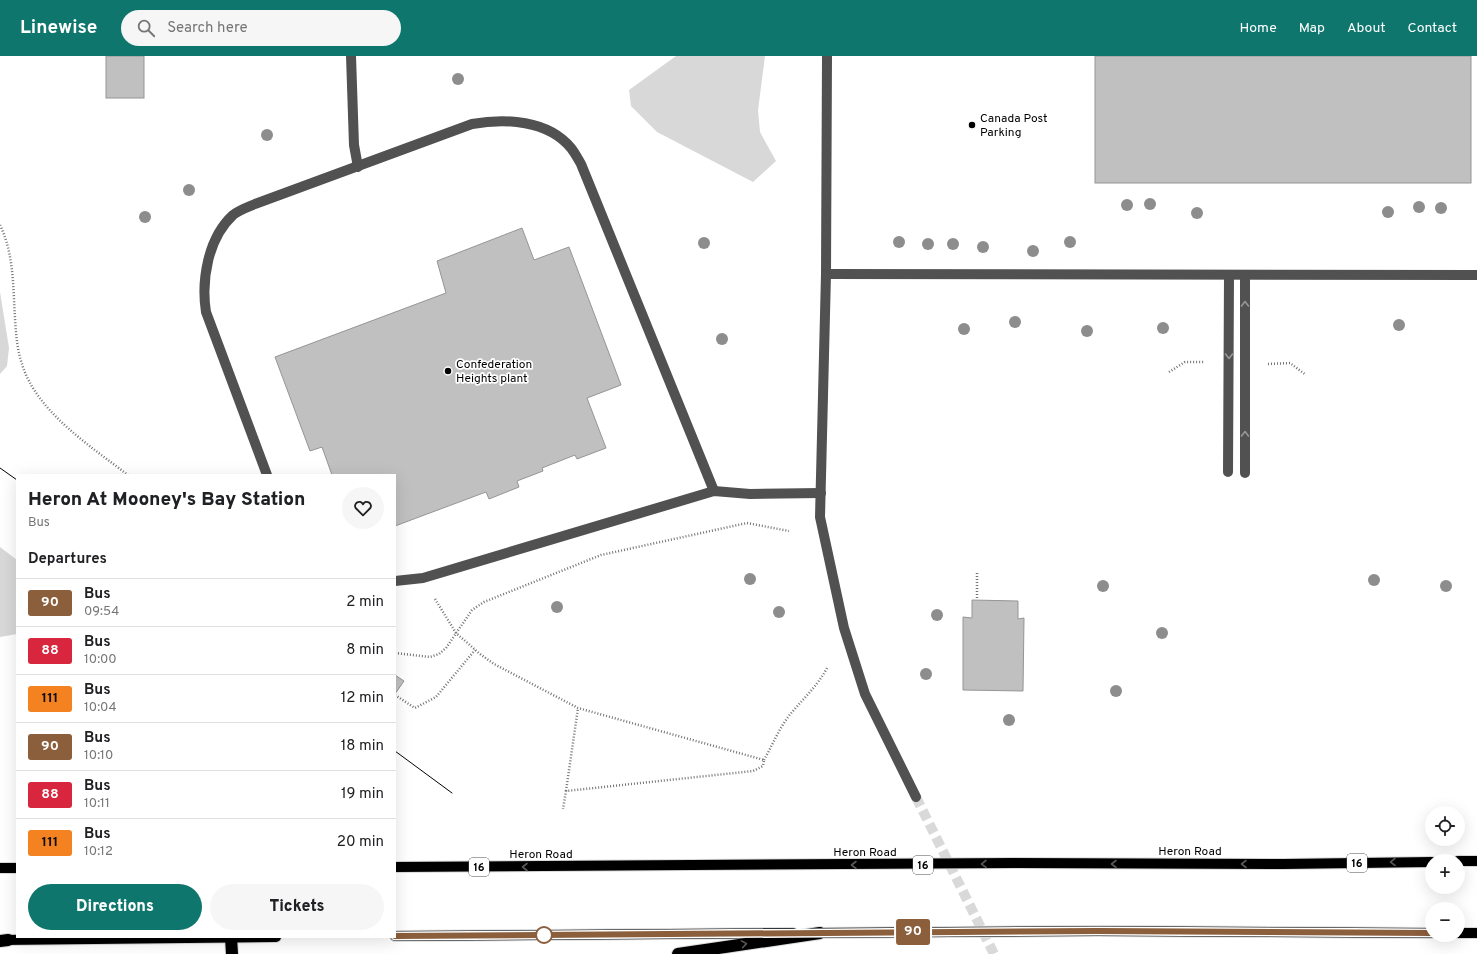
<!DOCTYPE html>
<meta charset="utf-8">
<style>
body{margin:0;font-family:Overpass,sans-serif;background:#f6f6f6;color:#202124;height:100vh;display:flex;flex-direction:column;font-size:15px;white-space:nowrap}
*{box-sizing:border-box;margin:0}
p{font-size:13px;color:#757577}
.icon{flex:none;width:22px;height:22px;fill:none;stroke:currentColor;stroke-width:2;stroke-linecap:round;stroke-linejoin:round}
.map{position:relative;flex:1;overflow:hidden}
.drawer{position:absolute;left:16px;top:418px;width:380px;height:464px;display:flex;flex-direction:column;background:#fff;border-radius:0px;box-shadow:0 4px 16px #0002}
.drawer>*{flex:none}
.badge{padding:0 8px;border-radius:3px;font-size:14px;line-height:26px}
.tools{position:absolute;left:1425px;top:750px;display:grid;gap:8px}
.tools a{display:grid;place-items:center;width:40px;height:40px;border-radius:50%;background:#fff;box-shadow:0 4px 16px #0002;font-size:20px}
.map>.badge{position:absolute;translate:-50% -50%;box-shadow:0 0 0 2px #fff}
h2{padding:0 12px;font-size:15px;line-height:36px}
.round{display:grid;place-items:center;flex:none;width:42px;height:42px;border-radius:21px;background:#f6f6f6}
.head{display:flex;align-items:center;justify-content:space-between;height:68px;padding:0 12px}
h1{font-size:19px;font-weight:800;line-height:30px}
.action{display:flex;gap:8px;margin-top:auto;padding:8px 12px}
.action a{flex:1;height:46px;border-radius:24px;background:#0f766e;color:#fff;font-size:16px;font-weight:800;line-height:46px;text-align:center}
.action a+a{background:#f6f6f6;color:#202124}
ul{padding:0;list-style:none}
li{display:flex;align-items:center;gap:12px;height:48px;padding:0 12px;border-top:1px solid #e0e0e0}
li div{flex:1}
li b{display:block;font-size:15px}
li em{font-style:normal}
li .badge{min-width:44px;font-weight:700;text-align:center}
header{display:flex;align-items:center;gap:24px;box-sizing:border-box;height:56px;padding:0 20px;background:#0f766e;color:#fff}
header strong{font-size:19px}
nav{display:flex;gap:22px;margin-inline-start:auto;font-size:14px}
.search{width:280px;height:36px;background:#f6f6f6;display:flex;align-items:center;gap:10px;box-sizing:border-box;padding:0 14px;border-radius:22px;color:#757577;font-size:15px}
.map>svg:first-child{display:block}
</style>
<header>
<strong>Linewise</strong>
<div class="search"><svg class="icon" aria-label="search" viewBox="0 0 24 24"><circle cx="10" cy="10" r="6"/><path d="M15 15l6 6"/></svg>Search here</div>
<nav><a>Home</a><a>Map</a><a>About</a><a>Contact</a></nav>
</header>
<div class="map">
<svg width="1477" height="898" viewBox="0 0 1477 898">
<rect width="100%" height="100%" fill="#fff"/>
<g fill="#d8d8d8">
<path d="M 676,0 L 765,0 L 758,54 L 760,76 L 776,105 L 753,126 L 657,76 L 631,50 L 629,34 Z"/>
<path d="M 0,236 L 9,292 L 7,310 L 0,318 Z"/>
<path d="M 0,491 L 17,504 L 17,578 L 0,581 Z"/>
</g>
<g fill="#c0c0c0" stroke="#959595">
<rect x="106" y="0" width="38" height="42"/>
<rect x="1095" y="0" width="376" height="127"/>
<path d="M 522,172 L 534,204 L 569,191 L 621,329 L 587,342 L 606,392 L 577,403 L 575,399 L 542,412 L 543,415 L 517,425 L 519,431 L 489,443 L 486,436 L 395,470 L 395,419 L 332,419 L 322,391 L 310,395 L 275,301 L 446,237 L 437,205 Z"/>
<path d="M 972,544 L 1018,545 L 1018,563 L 1024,562 L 1023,635 L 963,634 L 963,561 L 972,562 Z"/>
<path d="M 395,619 L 404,625 L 395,638 Z"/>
</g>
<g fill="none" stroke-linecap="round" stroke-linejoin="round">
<path stroke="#d9d9d9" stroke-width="10" stroke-dasharray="10 5" stroke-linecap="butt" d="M 916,741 L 994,898"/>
<g stroke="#dbdbdb" stroke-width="12">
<g id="major">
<path d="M 1458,805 L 1477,805"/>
<path d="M 395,811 L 1013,807 L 1283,808 L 1432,806"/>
<path d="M 0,812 L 17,812"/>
<path d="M 813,877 L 1097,875 L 1432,877"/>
<path d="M 1458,877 L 1477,877"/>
<path d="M 395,880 L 793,877"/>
<path d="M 2,884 L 276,881"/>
</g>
</g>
<g stroke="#dbdbdb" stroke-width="14">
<g id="highway">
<path d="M 231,881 L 232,898"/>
<path d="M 0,885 L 8,884"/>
<path d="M 678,898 L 820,877"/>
</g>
</g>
<g stroke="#737373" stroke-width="2.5" stroke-dasharray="1 2" stroke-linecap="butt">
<path d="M 0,169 C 14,198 13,231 15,262 C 16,278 17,293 22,308 C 36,355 90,390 128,419"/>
<path d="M 1268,308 L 1290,307 L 1306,319"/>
<path d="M 1169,316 L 1185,306 L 1205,306"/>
<path d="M 977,542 L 977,515"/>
<path d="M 435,543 L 456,577 L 480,598 L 494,608 L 578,652 L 764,704 L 763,710 L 753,715 L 566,735 L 563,753"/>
<path d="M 395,597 L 430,601 L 439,598 L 446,592 L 472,554 L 484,546 L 601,499 L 747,467 L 789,475"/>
<path d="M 395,639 L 415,652 L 436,641 L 475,594"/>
<path d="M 764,704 C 773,688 781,668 793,655 C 805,641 818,629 827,612"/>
<path d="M 566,735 L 578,652"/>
</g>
<g stroke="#515151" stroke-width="10">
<path d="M 351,0 L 354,89 L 358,111"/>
<path d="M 827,0 L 826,218 L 820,461 L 844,572 L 865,638 L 916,741"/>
<path d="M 826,218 L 1477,219"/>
<path d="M 1228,416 L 1229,219"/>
<path d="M 1245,417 L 1245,219"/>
<path d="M 267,419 L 206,256 C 201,224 208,182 233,159 C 239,154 248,151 255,148 L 472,68 C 505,62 548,64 571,92 C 575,97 578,103 581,108 L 714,435"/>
<path d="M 395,525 L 423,522 L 714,435 L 750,438 L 821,437"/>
</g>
<use href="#major" stroke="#000" stroke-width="10"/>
<use href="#highway" stroke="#000" stroke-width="12"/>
<g stroke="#000" stroke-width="1">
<path d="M 0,412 L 17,424"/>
<path d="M 395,695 L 452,737"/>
</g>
</g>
<g fill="#8d8d8d">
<circle cx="458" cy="23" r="6"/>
<circle cx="267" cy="79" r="6"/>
<circle cx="189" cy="134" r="6"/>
<circle cx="1150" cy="148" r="6"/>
<circle cx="1127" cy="149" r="6"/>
<circle cx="1419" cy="151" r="6"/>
<circle cx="1441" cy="152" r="6"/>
<circle cx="1388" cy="156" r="6"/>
<circle cx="1197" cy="157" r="6"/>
<circle cx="145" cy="161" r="6"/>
<circle cx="899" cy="186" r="6"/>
<circle cx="1070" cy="186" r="6"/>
<circle cx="704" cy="187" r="6"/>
<circle cx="928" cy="188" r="6"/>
<circle cx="953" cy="188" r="6"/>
<circle cx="983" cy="191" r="6"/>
<circle cx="1033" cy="195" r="6"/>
<circle cx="1015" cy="266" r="6"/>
<circle cx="1399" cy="269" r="6"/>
<circle cx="1163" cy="272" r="6"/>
<circle cx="964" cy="273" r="6"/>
<circle cx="1087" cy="275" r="6"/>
<circle cx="722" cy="283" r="6"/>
<circle cx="750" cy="523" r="6"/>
<circle cx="1374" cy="524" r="6"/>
<circle cx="1103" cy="530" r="6"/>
<circle cx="1446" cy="530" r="6"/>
<circle cx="557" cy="551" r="6"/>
<circle cx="779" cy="556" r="6"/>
<circle cx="937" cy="559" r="6"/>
<circle cx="1162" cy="577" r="6"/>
<circle cx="926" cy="618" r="6"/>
<circle cx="1116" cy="635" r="6"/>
<circle cx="1009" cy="664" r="6"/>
</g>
<defs><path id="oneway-chevron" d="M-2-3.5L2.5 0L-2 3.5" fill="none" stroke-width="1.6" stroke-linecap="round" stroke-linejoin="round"/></defs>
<g stroke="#979797">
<use href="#oneway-chevron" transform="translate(1245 248) rotate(-90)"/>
<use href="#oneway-chevron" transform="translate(1229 300) rotate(90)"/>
<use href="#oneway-chevron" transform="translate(1245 378) rotate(-89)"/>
</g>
<g stroke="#595959">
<use href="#oneway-chevron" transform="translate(1393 806) rotate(179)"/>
<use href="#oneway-chevron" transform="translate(984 808) rotate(179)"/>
<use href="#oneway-chevron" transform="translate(1114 808) rotate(-180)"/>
<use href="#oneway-chevron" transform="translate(1244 808) rotate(-180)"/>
<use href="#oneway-chevron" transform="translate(854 809) rotate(180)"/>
<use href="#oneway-chevron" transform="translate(525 811) rotate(-180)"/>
<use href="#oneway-chevron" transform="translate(744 888) rotate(-9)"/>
</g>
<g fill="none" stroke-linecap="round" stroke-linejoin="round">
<g stroke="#fff" stroke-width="9">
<path id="line" d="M 395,880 L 1097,875 L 1432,877"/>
</g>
<use href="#line" stroke="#8b5e3c" stroke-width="6"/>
</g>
<g fill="#000" stroke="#fff" stroke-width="1.5">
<circle cx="972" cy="69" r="4"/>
<circle cx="448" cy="315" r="4"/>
</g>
<circle fill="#fff" stroke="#8b5e3c" stroke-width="2" cx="544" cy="879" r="8"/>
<g text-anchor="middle" stroke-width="3.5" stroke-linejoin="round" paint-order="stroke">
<g fill="#fff" stroke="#4c4c4c" stroke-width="1">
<rect x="1347" y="798" width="20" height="18" rx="3"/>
<rect x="913" y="800" width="20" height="18" rx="3"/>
<rect x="469" y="802" width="20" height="18" rx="3"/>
</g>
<g font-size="11" font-weight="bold" fill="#000">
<text x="1357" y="811">16</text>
<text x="923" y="813">16</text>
<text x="479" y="815">16</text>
</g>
<g font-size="12" fill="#000" stroke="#fff" text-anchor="start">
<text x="980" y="66">Canada Post<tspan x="980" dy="14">Parking</tspan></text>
<text x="456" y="312">Confederation<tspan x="456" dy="14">Heights plant</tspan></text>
</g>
<g font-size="12" fill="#000" stroke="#fff">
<text x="1190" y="799">Heron Road</text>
<text x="865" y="800">Heron Road</text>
<text x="541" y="802">Heron Road</text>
</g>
</g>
</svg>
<div class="tools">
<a><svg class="icon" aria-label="locate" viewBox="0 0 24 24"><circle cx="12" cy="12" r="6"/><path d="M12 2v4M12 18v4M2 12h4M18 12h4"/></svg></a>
<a>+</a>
<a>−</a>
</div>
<b class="badge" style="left:913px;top:876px;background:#8b5e3c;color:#fff">90</b>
<section class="drawer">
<div class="head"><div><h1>Heron At Mooney's Bay Station</h1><p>Bus</p></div><a class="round"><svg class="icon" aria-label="heart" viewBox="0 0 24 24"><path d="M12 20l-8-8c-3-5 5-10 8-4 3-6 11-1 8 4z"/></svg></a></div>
<h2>Departures</h2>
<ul>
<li><span class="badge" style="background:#8b5e3c;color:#fff">90</span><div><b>Bus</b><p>09:54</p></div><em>2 min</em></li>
<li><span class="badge" style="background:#d7263d;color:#fff">88</span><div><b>Bus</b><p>10:00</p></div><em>8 min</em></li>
<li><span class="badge" style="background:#f58220;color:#111">111</span><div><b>Bus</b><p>10:04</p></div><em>12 min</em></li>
<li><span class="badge" style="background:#8b5e3c;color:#fff">90</span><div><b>Bus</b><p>10:10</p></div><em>18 min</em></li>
<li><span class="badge" style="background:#d7263d;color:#fff">88</span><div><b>Bus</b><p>10:11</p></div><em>19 min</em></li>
<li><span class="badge" style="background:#f58220;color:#111">111</span><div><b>Bus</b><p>10:12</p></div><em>20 min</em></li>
</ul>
<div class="action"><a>Directions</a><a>Tickets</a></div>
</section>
</div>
